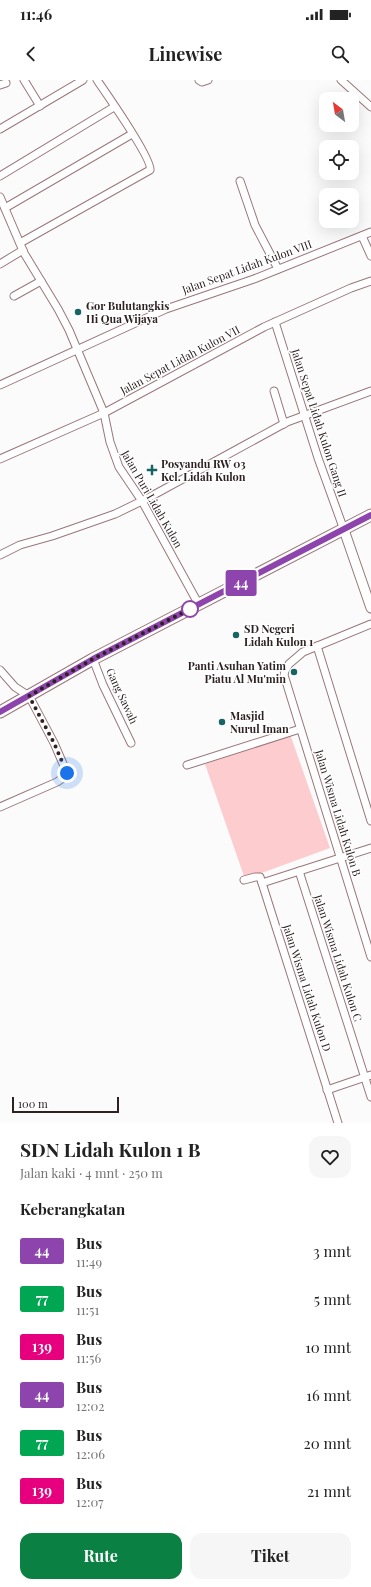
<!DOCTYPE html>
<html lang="id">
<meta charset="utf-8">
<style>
body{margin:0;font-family:"Playfair Display",serif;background:#f6f6f6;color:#222;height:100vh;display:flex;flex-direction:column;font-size:15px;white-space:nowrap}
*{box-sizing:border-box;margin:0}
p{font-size:13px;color:#767676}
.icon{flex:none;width:22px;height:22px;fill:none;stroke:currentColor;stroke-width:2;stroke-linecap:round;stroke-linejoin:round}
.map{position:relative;height:1043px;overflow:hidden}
.details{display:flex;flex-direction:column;background:#fff;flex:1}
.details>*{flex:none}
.badge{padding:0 8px;border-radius:3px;font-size:14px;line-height:26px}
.needle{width:26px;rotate:329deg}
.buttons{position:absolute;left:319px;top:12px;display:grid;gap:8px}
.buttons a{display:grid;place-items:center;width:40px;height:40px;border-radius:8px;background:#fff;box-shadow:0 4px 16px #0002;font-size:20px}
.scale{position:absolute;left:12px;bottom:10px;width:107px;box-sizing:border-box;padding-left:4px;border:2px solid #2e2122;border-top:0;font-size:11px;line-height:14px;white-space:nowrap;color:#2e2122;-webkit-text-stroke:3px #fff;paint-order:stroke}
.you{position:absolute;width:20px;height:20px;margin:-10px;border:3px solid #fff;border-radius:50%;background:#1a73e8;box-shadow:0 0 0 6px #1a73e833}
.map>.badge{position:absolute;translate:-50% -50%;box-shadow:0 0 0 2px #fff}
h2{padding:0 20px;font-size:15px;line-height:36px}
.round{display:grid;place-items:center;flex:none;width:42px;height:42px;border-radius:12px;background:#f6f6f6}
.head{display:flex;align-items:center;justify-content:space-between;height:68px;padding:0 20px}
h1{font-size:19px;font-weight:700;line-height:30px}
.cta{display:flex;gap:8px;margin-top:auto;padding:8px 20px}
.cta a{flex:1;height:46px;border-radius:12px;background:#0b8043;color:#fff;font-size:16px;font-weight:700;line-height:46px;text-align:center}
.cta a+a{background:#f6f6f6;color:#222}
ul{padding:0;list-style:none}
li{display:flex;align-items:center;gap:12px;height:48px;padding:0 20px}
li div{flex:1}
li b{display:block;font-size:15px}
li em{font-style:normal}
li .badge{min-width:44px;font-weight:700;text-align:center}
.status{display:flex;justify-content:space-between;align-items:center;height:28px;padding:0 20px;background:#fff;direction:ltr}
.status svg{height:11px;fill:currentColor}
header{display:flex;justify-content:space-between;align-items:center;height:52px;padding:0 20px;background:#fff;font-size:18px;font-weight:700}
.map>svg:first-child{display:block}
</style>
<div class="status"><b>11:46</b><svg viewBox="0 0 49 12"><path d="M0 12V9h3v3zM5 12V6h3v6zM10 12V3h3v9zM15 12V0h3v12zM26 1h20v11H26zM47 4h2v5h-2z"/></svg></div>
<header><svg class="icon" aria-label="back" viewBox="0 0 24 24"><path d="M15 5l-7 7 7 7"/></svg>Linewise<svg class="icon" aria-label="search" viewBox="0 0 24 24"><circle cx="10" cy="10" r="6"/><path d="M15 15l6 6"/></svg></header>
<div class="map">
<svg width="371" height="1043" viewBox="0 0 371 1043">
<rect width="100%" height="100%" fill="#fbfbfb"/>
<path fill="#fccccf" d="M 290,654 L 330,768 L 245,799 L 205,684 Z"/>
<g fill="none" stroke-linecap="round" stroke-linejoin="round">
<g stroke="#99777a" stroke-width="9">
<g id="minor">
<path d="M 24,0 L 40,26"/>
<path d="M 199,0 L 202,2 L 208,0"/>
<path d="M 341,0 L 371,27"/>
<path d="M 0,5 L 6,3"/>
<path d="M 0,49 L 83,0"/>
<path d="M 0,96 L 114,27"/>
<path d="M 240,101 L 255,145 L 278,189"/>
<path d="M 0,117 L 24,173 L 58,229 L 69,250 L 104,333 L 110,362 L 119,387 L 142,421 L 199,525"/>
<path d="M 5,128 L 132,54"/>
<path d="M 362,156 L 371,176"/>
<path d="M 20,163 L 150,90 C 153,80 106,13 97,0"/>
<path d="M 0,184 L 23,170"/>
<path d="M 14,216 L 41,201"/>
<path d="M 275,242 L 318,378 L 344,450"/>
<path d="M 0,305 L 166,229 L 254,199 L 371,152"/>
<path d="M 274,311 L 284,344"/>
<path d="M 0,379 L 104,333 L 264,247 L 351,208 L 371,201"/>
<path d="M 0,475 L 20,465 L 52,456 L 115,434 L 148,418 L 287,342 L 371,311"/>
<path d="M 371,544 L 303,572 L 289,584 L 285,591 L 284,595 L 371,877"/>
<path d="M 317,566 L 371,741"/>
<path d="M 93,579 L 103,605 L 131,663"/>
<path d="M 0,590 L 15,607 L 29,616 L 54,663 L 67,693 L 66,696 L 57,702 L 0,727"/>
<path d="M 187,685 L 300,649"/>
<path d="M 299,791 L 371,1017"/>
<path d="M 244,800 L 255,797 L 260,797 L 262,803 L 338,1043"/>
<path d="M 262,803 L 371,768"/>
<path d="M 327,1010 L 371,995"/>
</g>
</g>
<g stroke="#99777a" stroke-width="11">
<path id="tertiary" d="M 344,450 L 371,528"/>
</g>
<g stroke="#99777a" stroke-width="13">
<path id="secondary" d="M 0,632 L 93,579 L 371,435"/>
</g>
<use href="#minor" stroke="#fff" stroke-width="7"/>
<use href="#tertiary" stroke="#fff" stroke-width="9"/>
<use href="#secondary" stroke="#fff" stroke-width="11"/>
</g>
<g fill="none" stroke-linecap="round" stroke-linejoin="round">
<g stroke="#fff" stroke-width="9">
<path id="line" d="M 0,632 L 93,579 L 371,435"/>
</g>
<use href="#line" stroke="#8e44ad" stroke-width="6"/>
<path stroke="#2e2122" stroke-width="4" stroke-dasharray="0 7.2" d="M 67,693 L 54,663 L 29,616 L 93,579 L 190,529"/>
</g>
<g fill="#166564" stroke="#fff" stroke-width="1.5">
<circle cx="78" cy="232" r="4"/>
<path d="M150 384h4v4h4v4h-4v4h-4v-4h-4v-4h4z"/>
<circle cx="236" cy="555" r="4"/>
<circle cx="294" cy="592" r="4"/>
<circle cx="222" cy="642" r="4"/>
</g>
<circle fill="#fff" stroke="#8e44ad" stroke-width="2" cx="190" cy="529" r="8"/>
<g text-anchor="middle" stroke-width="3" stroke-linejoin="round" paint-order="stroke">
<g font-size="11" fill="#2e2122" stroke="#fff">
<text transform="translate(247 187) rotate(-20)" y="4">Jalan Sepat Lidah Kulon VIII</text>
<text transform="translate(180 280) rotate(-28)" y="4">Jalan Sepat Lidah Kulon VII</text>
<text transform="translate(319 343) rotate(72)" y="4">Jalan Sepat Lidah Kulon Gang II</text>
<text transform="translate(152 419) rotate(60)" y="4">Jalan Puri Lidah Kulon</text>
<text transform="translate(122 616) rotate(65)" y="4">Gang Sawah</text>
<text transform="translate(338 733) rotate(73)" y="4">Jalan Wisma Lidah Kulon B</text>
<text transform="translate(338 878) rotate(72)" y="4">Jalan Wisma Lidah Kulon C</text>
<text transform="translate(307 908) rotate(72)" y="4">Jalan Wisma Lidah Kulon D</text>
</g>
<g font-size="11" font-weight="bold" fill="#2e2122" stroke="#fff" text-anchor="start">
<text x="86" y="230">Gor Bulutangkis<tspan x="86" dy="13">Hi Qua Wijaya</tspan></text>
<text x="161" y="388">Posyandu RW 03<tspan x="161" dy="13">Kel. Lidah Kulon</tspan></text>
<text x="244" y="553">SD Negeri<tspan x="244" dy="13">Lidah Kulon 1</tspan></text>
<text x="286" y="590" text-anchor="end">Panti Asuhan Yatim<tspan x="286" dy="13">Piatu Al Mu'min</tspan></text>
<text x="230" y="640">Masjid<tspan x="230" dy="13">Nurul Iman</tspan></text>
</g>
</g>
</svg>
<div class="buttons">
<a><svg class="needle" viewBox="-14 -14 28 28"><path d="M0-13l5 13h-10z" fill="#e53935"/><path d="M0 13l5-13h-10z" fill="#767676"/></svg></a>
<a><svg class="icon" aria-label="locate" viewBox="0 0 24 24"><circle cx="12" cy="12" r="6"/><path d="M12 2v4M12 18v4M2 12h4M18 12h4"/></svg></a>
<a><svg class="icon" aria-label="layers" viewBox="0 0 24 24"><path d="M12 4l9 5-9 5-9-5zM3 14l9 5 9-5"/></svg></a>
</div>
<div class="scale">100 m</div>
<div class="you" style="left:67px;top:693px"></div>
<b class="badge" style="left:241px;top:503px;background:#8e44ad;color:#fff">44</b>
</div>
<section class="details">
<div class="head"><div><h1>SDN Lidah Kulon 1 B</h1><p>Jalan kaki · 4 mnt · 250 m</p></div><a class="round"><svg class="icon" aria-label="heart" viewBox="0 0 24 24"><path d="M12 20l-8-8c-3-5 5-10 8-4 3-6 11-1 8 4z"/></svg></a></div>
<h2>Keberangkatan</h2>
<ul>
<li><span class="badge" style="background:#8e44ad;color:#fff">44</span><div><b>Bus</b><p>11:49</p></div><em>3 mnt</em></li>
<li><span class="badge" style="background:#00a651;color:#fff">77</span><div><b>Bus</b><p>11:51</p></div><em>5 mnt</em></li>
<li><span class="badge" style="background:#e6007e;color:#fff">139</span><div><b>Bus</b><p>11:56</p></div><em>10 mnt</em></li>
<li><span class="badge" style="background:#8e44ad;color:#fff">44</span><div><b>Bus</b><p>12:02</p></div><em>16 mnt</em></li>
<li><span class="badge" style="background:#00a651;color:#fff">77</span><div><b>Bus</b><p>12:06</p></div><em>20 mnt</em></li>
<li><span class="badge" style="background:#e6007e;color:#fff">139</span><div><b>Bus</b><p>12:07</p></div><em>21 mnt</em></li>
</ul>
<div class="cta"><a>Rute</a><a>Tiket</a></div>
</section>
